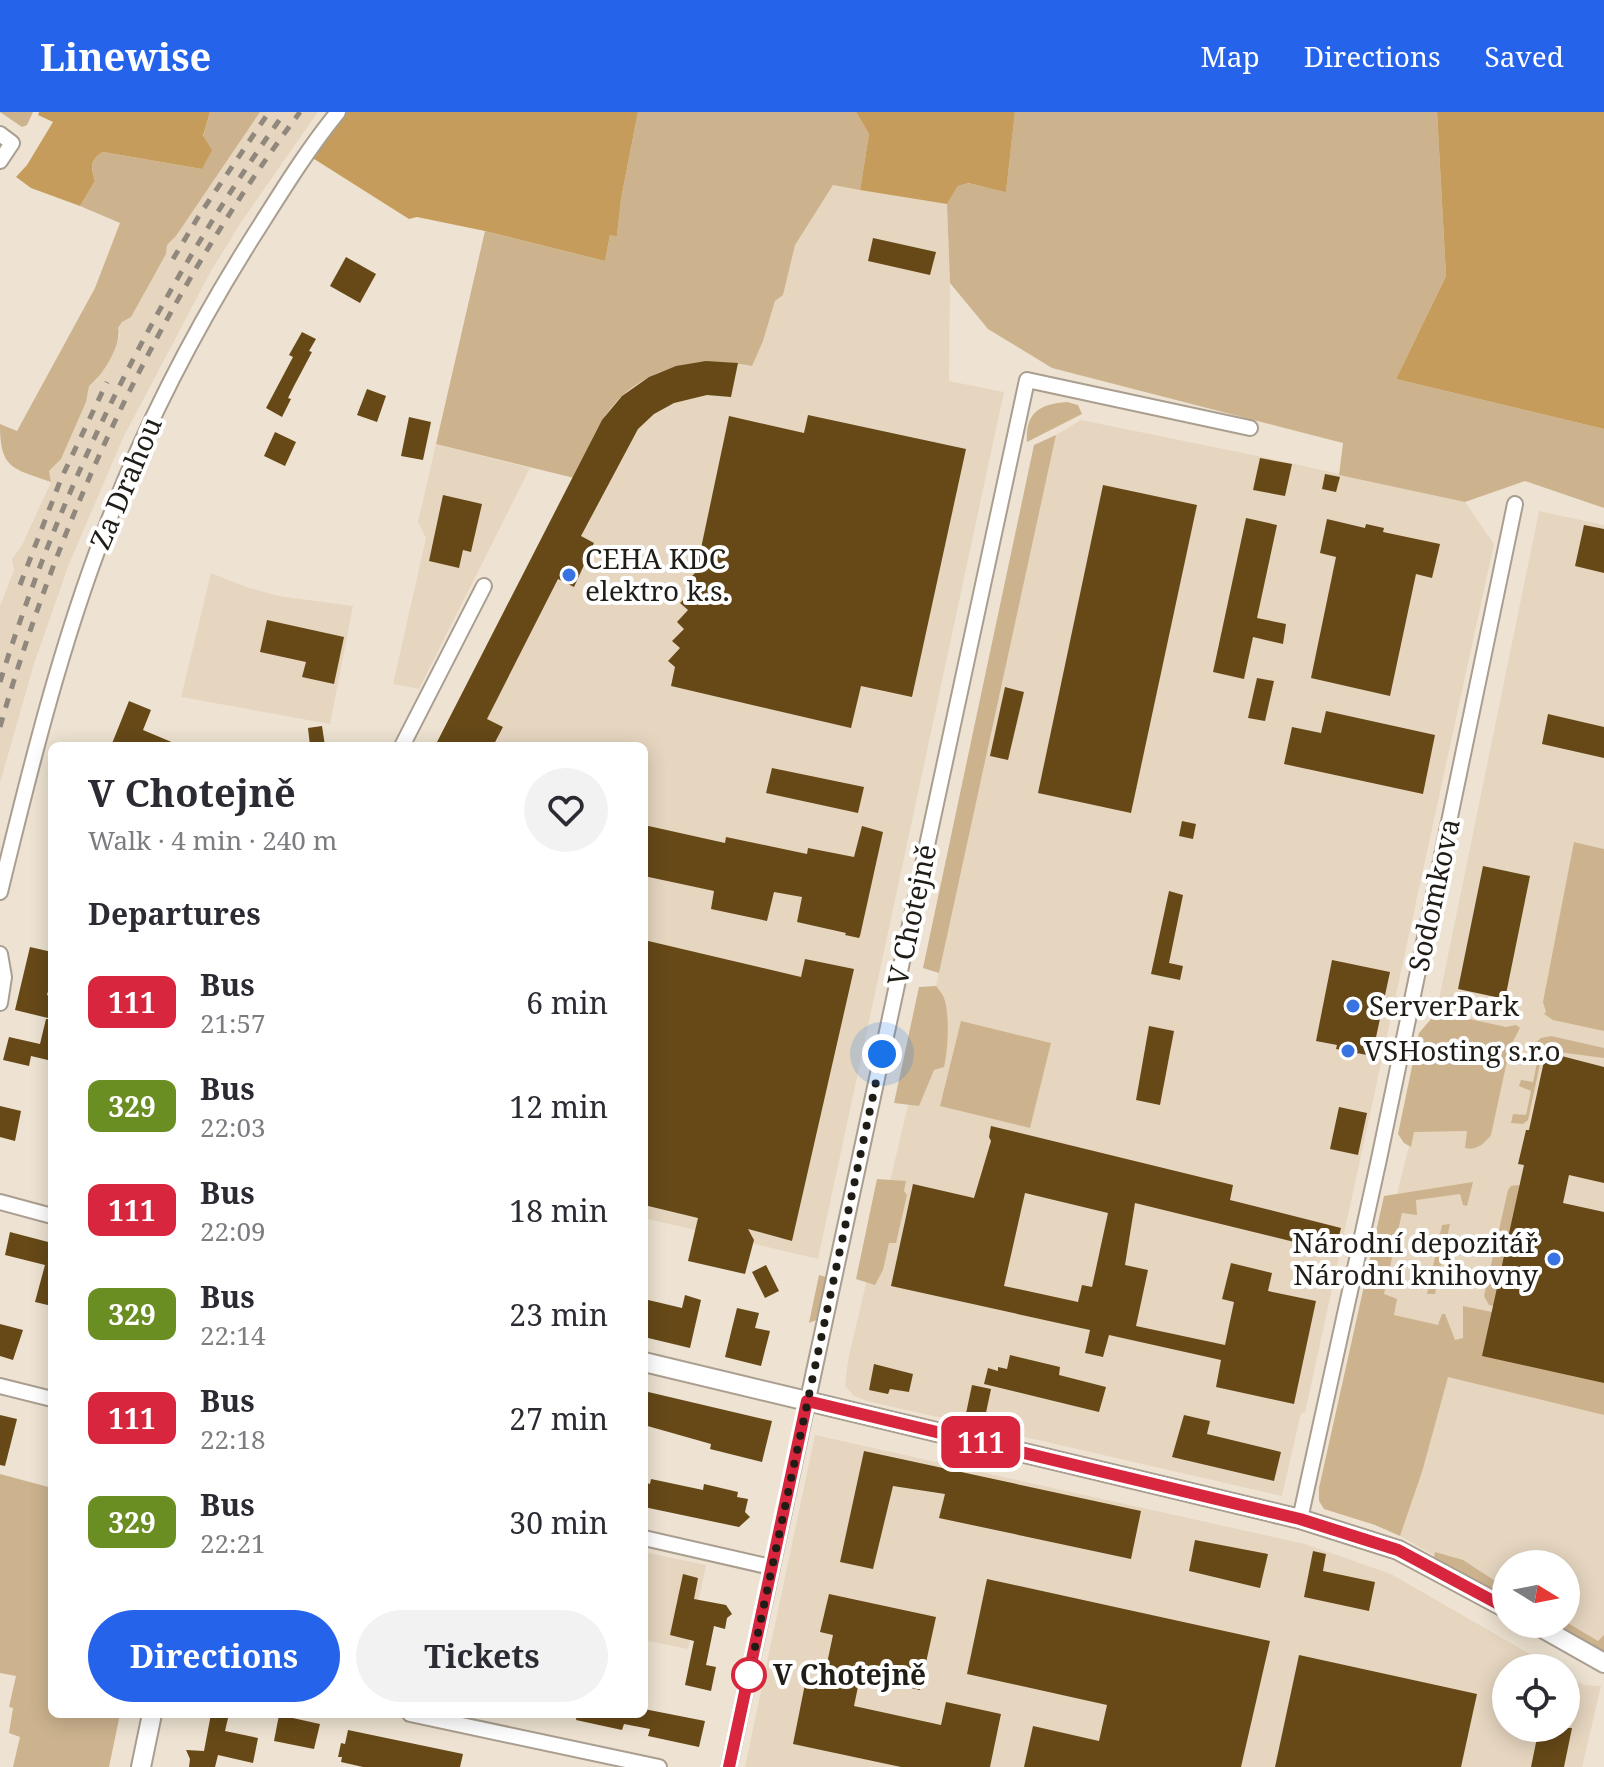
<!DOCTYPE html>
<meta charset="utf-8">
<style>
body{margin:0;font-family:"Noto Serif",serif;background:#f2f2f3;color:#2b2b33;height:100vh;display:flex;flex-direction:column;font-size:30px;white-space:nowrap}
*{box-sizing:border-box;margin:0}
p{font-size:26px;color:#7c7c81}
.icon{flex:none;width:44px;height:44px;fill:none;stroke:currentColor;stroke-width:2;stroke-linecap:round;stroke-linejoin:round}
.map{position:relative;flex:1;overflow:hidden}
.details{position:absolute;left:48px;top:630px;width:600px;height:976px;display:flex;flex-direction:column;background:#fff;border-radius:12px;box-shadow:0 4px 20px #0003}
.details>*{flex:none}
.badge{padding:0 16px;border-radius:12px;font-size:28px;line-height:52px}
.needle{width:52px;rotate:100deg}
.buttons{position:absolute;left:1492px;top:1438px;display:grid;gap:16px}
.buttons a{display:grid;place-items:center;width:88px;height:88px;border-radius:50%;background:#fff;box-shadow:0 4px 20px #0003;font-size:40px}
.you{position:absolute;width:40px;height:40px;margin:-20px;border:6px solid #fff;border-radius:50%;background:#1a73e8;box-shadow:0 0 0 12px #1a73e833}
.map>.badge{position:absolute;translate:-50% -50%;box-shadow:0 0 0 4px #fff}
h2{padding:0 40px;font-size:30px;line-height:72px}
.round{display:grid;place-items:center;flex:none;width:84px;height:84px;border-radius:42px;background:#f2f2f3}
.overview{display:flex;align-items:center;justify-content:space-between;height:136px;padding:0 40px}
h1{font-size:38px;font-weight:700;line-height:60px}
.cta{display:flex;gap:16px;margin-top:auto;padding:16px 40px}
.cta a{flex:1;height:92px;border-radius:48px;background:#2563eb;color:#fff;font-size:32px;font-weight:700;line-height:92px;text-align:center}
.cta a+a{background:#f2f2f3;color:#2b2b33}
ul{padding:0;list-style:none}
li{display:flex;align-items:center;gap:24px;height:104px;padding:0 40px}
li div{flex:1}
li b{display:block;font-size:30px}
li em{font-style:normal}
li .badge{min-width:88px;font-weight:700;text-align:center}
header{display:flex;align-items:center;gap:48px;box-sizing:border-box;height:112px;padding:0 40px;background:#2563eb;color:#fff}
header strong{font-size:38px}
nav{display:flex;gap:44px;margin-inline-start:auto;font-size:28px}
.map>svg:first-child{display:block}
</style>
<header>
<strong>Linewise</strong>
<nav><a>Map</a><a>Directions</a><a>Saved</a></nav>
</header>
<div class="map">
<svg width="1604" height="1655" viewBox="0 0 1604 1655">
<rect width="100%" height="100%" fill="#eee3d2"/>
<g fill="#e6d6c0">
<path d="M 260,0 L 318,0 L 242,109 L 211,159 L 124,324 L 69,452 L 34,552 L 0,671 L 0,494 L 14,458 L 12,447 L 22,433 L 51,370 L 49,359 L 89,274 L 97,268 L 120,224 L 118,216 L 166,142 L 167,133 L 176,124 Z"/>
<path d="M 833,73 L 947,92 L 950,171 L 949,269 L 1004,280 L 818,1147 L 644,1106 L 644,634 L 435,634 L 595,321 L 611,295 L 634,274 L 660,259 L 706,249 L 738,251 L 763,229 L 775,189 L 783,183 L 794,133 Z"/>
<path d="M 1081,308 L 1268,346 L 1465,390 L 1494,432 L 1305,1301 L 1301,1301 L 1282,1384 L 867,1289 L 854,1284 L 845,1274 L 848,1248 L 939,861 L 1056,323 Z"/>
<path d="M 436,332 L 530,356 L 419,577 L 393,572 L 426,426 L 418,410 Z"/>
<path d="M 1539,399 L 1604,413 L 1604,737 L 1574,730 L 1604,832 L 1604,1541 L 1566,1512 L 1566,1452 L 1506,1452 L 1506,1485 L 1400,1424 L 1422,1360 L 1447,1265 L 1358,1237 L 1409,1034 Z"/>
<path d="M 211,461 L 246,475 L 279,484 L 353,494 L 330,612 L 181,585 Z"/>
<path d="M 815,1323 L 1305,1432 L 1391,1462 L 1554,1556 L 1506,1556 L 1506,1616 L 1566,1616 L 1566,1563 L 1584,1573 L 1601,1574 L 1582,1655 L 745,1655 Z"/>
<path d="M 644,1440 L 706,1453 L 688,1537 L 644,1528 Z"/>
</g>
<g fill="#ccb38e">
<path d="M 0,0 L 33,0 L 27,13 L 22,15 Z"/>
<path d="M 210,0 L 260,0 L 176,124 L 167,133 L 166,142 L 131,205 L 122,210 L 118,216 C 122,232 103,264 89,274 L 86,290 L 61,347 L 49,359 L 51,370 C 12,356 0,357 0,312 L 17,319 L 95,176 L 120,111 L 80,94 L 95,69 C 91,55 89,48 103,40 L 202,57 L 203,25 Z"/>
<path d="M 638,0 L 856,0 L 869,22 L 860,78 L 833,73 L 795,133 L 783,183 L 775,189 L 763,229 L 752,254 C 701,244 646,253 611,296 C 595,316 586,342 574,366 L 436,332 L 485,119 L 605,149 L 610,123 L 617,123 L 621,87 Z"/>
<path d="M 1015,0 L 1437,0 L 1446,164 L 1396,267 L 1604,317 L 1604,396 L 1525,369 L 1465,390 L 1339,363 L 1343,331 L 1052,256 L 988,217 L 950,171 L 947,92 L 958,74 L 967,71 L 1006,79 Z"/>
<path d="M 1067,290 L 1078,293 L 1082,302 L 1027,330 C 1025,301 1039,292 1067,290 Z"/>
<path d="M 1056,323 L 939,861 L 923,856 L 1034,333 Z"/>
<path d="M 1574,730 L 1604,737 L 1604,919 L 1553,908 L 1544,902 L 1546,900 L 1543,890 Z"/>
<path d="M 936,874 C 939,878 942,881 944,886 C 950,901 948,939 944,955 L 934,958 L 919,994 L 894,991 L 919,875 Z"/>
<path d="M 1437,900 L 1506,915 L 1516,913 L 1520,916 L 1510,935 L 1491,1023 C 1484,1032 1476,1039 1465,1036 L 1467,1019 L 1414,1020 L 1411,1035 L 1404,1031 L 1398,1022 L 1419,921 Z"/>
<path d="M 961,909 L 1051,931 L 1030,1016 L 940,994 Z"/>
<path d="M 1551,924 L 1604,936 L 1604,946 L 1543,938 L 1528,1008 L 1523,1012 L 1511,1011 L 1513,1002 L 1526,1003 L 1531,979 L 1519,974 L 1521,968 L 1533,970 L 1538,946 L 1528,943 L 1527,938 L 1541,926 Z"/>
<path d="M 877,1067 L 906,1069 L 904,1079 L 907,1083 L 896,1131 L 889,1131 L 883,1158 L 875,1173 L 856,1167 Z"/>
<path d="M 1473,1070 L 1467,1094 L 1463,1093 L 1460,1082 L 1416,1088 L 1417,1103 L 1402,1101 L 1384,1182 L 1397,1187 L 1394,1203 L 1438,1213 L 1442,1202 L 1445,1202 L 1455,1228 L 1463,1226 L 1463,1194 L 1492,1200 L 1604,1271 L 1604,1303 L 1448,1265 L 1422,1360 L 1400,1424 L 1375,1413 L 1324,1397 L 1319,1389 L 1319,1376 L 1384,1084 Z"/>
<path d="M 1518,1073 L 1520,1074 L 1494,1194 L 1489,1193 L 1484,1184 L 1508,1078 L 1511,1074 Z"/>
<path d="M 1450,1112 L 1435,1182 L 1427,1182 L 1442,1113 Z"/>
<path d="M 819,1163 L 826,1165 L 816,1208 L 809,1211 Z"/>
<path d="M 0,1362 L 52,1376 L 52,1602 L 120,1602 L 109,1655 L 13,1655 L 20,1625 L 9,1621 L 13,1596 L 9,1595 L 16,1564 L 0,1561 Z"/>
<path d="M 1435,1440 L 1463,1448 L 1506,1476 L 1506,1485 L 1434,1445 Z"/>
<path d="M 1566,1510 L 1598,1529 L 1604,1523 L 1604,1541 L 1553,1512 L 1566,1512 Z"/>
</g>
<g fill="#c59c5c">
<path d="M 39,0 L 210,0 L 203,24 L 212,38 L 202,57 L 103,40 C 89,48 91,55 95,69 L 80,94 L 31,76 L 16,65 L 27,53 L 53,10 L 38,3 Z"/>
<path d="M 347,0 L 638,0 L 621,87 L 617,124 L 610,123 L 605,149 L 485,119 L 417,105 L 409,107 L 311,45 Z"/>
<path d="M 856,0 L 1015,0 L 1006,80 L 968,71 L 958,74 L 947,92 L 860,78 L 869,22 Z"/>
<path d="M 1437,0 L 1604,0 L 1604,317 L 1396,267 L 1446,164 Z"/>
</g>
<g fill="#664917" fill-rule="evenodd">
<path d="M 873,126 L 936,140 L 930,163 L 868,149 Z"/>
<path d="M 346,145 L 376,162 L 360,191 L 330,174 Z"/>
<path d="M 302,220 L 316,227 L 309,239 L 312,240 L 294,274 L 288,286 L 291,287 L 282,305 L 266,296 L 293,245 L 289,243 Z"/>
<path d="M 706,249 L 738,251 L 731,285 L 707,283 L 674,291 L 654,302 L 638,317 L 581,424 L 594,431 L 574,475 L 558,467 L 487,607 L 503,615 L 493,634 L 435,634 L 602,308 L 622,284 L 649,265 L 676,254 Z"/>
<path d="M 367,277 L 386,284 L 377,310 L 357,303 Z"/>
<path d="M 808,303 L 966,337 L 912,585 L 861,574 L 851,616 L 671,574 L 675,555 L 668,549 L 680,536 L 672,529 L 684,517 L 677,510 L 688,498 L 680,491 L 692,479 L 684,472 L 696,460 L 689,453 L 700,441 L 729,304 L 804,321 Z"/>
<path d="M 409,305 L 431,310 L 423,348 L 401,344 Z"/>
<path d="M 275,320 L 296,330 L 285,354 L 264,344 Z"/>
<path d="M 1260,346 L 1292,352 L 1285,384 L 1253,378 Z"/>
<path d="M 1325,362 L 1340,365 L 1336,380 L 1322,377 Z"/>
<path d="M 1103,373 L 1197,393 L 1131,701 L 1038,681 Z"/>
<path d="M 443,383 L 482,392 L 471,440 L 463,438 L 459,456 L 429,449 Z"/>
<path d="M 1246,406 L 1277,413 L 1257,506 L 1286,512 L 1283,532 L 1253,525 L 1244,567 L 1213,560 Z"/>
<path d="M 1327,407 L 1365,416 L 1366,412 L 1384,416 L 1383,420 L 1440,432 L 1432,466 L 1416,462 L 1390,584 L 1311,566 L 1336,445 L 1320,441 Z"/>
<path d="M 1584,413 L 1604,417 L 1604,461 L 1575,454 Z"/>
<path d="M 267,508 L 344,525 L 334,572 L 302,565 L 306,550 L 260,540 Z"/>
<path d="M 1257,566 L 1274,569 L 1265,609 L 1248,606 Z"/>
<path d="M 1005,575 L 1024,580 L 1008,648 L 990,644 Z"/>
<path d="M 129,589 L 151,598 L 143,618 L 181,634 L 111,634 Z"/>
<path d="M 1326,599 L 1435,623 L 1423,682 L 1284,652 L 1292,615 L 1321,621 Z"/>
<path d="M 1548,602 L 1604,615 L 1604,646 L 1542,632 Z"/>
<path d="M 322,614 L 325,634 L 310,634 L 308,616 Z"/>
<path d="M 772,656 L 864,675 L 858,701 L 766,681 Z"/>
<path d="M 1182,709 L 1196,712 L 1193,727 L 1179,724 Z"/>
<path d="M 644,713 L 725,731 L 726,725 L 807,742 L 808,736 L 854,745 L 862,714 L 883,720 L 860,824 L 859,826 L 845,823 L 846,821 L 797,810 L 802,785 L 774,780 L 767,809 L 711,797 L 714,779 L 644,764 Z"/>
<path d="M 1483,754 L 1530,764 L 1505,887 L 1458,877 Z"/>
<path d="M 1169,779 L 1183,783 L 1169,851 L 1183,854 L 1180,868 L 1151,862 Z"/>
<path d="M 644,828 L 801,865 L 805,847 L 854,857 L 792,1129 L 748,1117 L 754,1128 L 745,1162 L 688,1149 L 698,1106 L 644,1093 Z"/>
<path d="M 30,835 L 52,840 L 52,864 L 47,883 L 52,885 L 52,907 L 15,898 Z"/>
<path d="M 1332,848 L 1390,860 L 1372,944 L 1336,937 L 1337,933 L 1316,929 Z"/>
<path d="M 46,907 L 52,907 L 52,949 L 31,944 L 29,954 L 3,948 L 9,925 L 40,932 Z"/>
<path d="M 1149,914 L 1174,919 L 1160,993 L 1136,988 Z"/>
<path d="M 1546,940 L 1604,955 L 1604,1071 L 1569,1063 L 1563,1091 L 1604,1100 L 1604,1271 L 1482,1244 L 1524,1053 L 1518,1052 L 1526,1018 L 1529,1018 Z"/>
<path d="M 0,994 L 21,999 L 15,1029 L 0,1025 Z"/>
<path d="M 1339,995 L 1367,1001 L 1358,1043 L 1330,1037 Z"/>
<path d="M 991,1014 L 1233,1073 L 1230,1088 L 1341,1116 L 1335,1140 L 1135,1091 L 1125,1153 L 1148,1158 L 1136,1214 L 1225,1233 L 1234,1190 L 1222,1187 L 1231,1151 L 1272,1161 L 1268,1179 L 1316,1189 L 1294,1292 L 1216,1275 L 1221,1248 L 1109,1223 L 1103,1245 L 1085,1241 L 1090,1218 L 891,1174 L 913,1072 L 974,1086 L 991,1029 L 989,1025 ZM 1025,1081 L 1108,1101 L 1092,1175 L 1082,1173 L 1078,1190 L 1004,1174 Z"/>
<path d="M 10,1120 L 52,1131 L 52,1194 L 35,1190 L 45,1153 L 5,1143 Z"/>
<path d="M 766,1153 L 779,1179 L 765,1186 L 752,1160 Z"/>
<path d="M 685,1183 L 701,1188 L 690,1236 L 644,1225 L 644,1187 L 682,1196 Z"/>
<path d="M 737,1196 L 759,1201 L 755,1216 L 770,1219 L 761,1254 L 725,1245 Z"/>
<path d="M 0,1212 L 23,1218 L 13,1248 L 0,1244 Z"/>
<path d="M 1010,1243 L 1060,1255 L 1059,1263 L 1106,1275 L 1099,1300 L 984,1272 L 988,1256 L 998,1259 L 998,1255 L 1007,1257 Z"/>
<path d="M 874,1252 L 913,1262 L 909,1280 L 890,1277 L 888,1282 L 869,1278 Z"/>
<path d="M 972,1273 L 991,1277 L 983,1315 L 964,1311 Z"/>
<path d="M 644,1279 L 772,1309 L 762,1350 L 710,1337 L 711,1332 L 644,1313 Z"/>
<path d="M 0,1303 L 17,1307 L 5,1354 L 0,1353 Z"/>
<path d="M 1184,1303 L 1210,1309 L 1207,1322 L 1281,1340 L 1274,1369 L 1172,1345 Z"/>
<path d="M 864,1339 L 1141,1399 L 1131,1447 L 939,1406 L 945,1382 L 893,1374 L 873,1457 L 840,1450 Z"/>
<path d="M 651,1367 L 703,1378 L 704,1372 L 738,1380 L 737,1385 L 748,1387 L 745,1400 L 750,1405 L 739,1415 L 644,1395 L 644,1370 L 650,1372 Z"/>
<path d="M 1195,1428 L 1268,1442 L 1260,1476 L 1189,1459 Z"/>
<path d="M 1313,1439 L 1326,1442 L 1323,1459 L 1375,1470 L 1369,1499 L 1304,1485 Z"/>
<path d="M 683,1462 L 698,1466 L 694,1487 L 726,1493 L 732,1502 L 727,1506 L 725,1517 L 714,1514 L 706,1553 L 716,1555 L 711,1579 L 685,1573 L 694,1529 L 670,1523 Z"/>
<path d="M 987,1467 L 1270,1529 L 1241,1655 L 1024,1655 L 1033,1614 L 1099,1629 L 1107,1593 L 967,1562 Z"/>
<path d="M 829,1482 L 936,1505 L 920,1578 L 860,1565 L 854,1594 L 941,1613 L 946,1590 L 1001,1602 L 990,1655 L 901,1655 L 793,1632 L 805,1572 L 822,1575 L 833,1523 L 820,1520 Z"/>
<path d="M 1299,1543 L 1477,1582 L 1461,1655 L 1275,1655 Z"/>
<path d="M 644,1597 L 705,1609 L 699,1635 L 648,1624 L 650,1617 L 624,1612 L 622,1618 L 576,1608 L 577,1602 L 644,1602 Z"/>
<path d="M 211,1602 L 229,1602 L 225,1619 L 258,1626 L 253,1651 L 218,1643 L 215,1655 L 189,1655 L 190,1647 L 186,1638 L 204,1639 Z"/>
<path d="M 279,1603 L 320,1612 L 314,1637 L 274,1629 Z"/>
<path d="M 1539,1616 L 1572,1616 L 1564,1655 L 1531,1655 Z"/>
<path d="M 348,1618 L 463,1642 L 460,1655 L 363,1655 L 341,1650 L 342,1645 L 338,1645 L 341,1631 L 345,1632 Z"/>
</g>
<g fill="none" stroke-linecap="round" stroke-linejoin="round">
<g stroke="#a99e8f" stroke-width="18">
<g id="minor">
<path d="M 0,22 L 12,31 L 0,49"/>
<path d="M 402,634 L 484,474"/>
<path d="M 0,780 C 30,657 61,531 107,413 C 146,311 197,213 256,120 C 282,79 307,38 338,0"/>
<path d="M 0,842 L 4,865 L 0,891"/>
<path d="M 0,1090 L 52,1104"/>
<path d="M 0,1274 L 52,1287"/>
<path d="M 1300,1407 L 1379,1047 L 1515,392"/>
<path d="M 644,1426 L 771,1455"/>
<path d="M 410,1602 L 659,1655"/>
<path d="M 729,1655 L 1027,268 L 1250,316"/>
</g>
</g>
<g stroke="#a99e8f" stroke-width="22">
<g id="tertiary">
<path d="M 644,1250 L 1300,1407 L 1398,1438 L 1506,1496"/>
<path d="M 1535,1512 L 1604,1551"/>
<path d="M 141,1655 L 152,1602"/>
</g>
</g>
<use href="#minor" stroke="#fff" stroke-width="14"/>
<use href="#tertiary" stroke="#fff" stroke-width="18"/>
<g stroke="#90887c" stroke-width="5" stroke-dasharray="10 10" stroke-linecap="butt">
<path d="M 173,147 L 200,102 L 269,0"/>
<path d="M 20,473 L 61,367 L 107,270"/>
<path d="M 0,570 C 64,365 160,175 285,0"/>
<path d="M 0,615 C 63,395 163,184 300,0"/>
</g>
</g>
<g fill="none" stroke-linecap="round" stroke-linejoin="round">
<g stroke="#fff" stroke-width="18">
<path id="line" d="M 729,1655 L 807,1289 L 1300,1407 L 1398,1438 L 1506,1496"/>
</g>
<use href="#line" stroke="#d7263d" stroke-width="12"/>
<path stroke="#201c16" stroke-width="8" stroke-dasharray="0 14.4" d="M 749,1563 L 882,942"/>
</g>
<g fill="#3973e2" stroke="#fff" stroke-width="3">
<circle cx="569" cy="463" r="8"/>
<circle cx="1353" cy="894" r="8"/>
<circle cx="1348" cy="939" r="8"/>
<circle cx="1554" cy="1147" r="8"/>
</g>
<circle fill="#fff" stroke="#d7263d" stroke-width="4" cx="749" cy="1563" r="16"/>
<g text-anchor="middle" stroke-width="8" stroke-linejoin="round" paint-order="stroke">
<g font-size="28" fill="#201c16" stroke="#fff">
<text transform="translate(126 371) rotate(-67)" y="10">Za Drahou</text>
<text transform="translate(1434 783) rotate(-78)" y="10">Sodomkova</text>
<text transform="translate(912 803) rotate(-78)" y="10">V Chotejně</text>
</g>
<g font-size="28" fill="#201c16" stroke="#fff" text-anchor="start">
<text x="585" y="457">CEHA KDC<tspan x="585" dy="32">elektro k.s.</tspan></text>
<text x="1369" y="904">ServerPark</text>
<text x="1364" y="949">VSHosting s.r.o</text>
<text x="1538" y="1141" text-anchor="end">Národní depozitář<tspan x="1538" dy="32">Národní knihovny</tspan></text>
</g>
<g font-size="28" font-weight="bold" fill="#201c16" stroke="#fff" text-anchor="start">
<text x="773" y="1573">V Chotejně</text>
</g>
</g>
</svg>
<div class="buttons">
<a><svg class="needle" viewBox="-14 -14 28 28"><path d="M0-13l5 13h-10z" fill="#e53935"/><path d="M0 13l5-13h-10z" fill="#7c7c81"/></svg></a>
<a><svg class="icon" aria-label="locate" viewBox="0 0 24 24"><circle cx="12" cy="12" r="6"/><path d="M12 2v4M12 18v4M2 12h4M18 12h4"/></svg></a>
</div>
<div class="you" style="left:882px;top:942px"></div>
<b class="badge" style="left:981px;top:1330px;background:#d7263d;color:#fff">111</b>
<section class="details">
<div class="overview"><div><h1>V Chotejně</h1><p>Walk · 4 min · 240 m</p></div><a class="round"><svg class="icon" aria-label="heart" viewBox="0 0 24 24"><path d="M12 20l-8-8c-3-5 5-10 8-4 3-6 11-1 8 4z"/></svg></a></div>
<h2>Departures</h2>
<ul>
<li><span class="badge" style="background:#d7263d;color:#fff">111</span><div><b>Bus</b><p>21:57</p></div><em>6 min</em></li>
<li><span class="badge" style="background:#6b8e23;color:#fff">329</span><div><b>Bus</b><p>22:03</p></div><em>12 min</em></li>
<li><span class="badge" style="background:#d7263d;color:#fff">111</span><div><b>Bus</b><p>22:09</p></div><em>18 min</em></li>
<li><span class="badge" style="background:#6b8e23;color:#fff">329</span><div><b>Bus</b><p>22:14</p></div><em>23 min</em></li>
<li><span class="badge" style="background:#d7263d;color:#fff">111</span><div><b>Bus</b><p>22:18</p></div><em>27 min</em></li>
<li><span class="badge" style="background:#6b8e23;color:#fff">329</span><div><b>Bus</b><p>22:21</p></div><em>30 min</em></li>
</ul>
<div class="cta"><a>Directions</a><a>Tickets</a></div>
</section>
</div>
